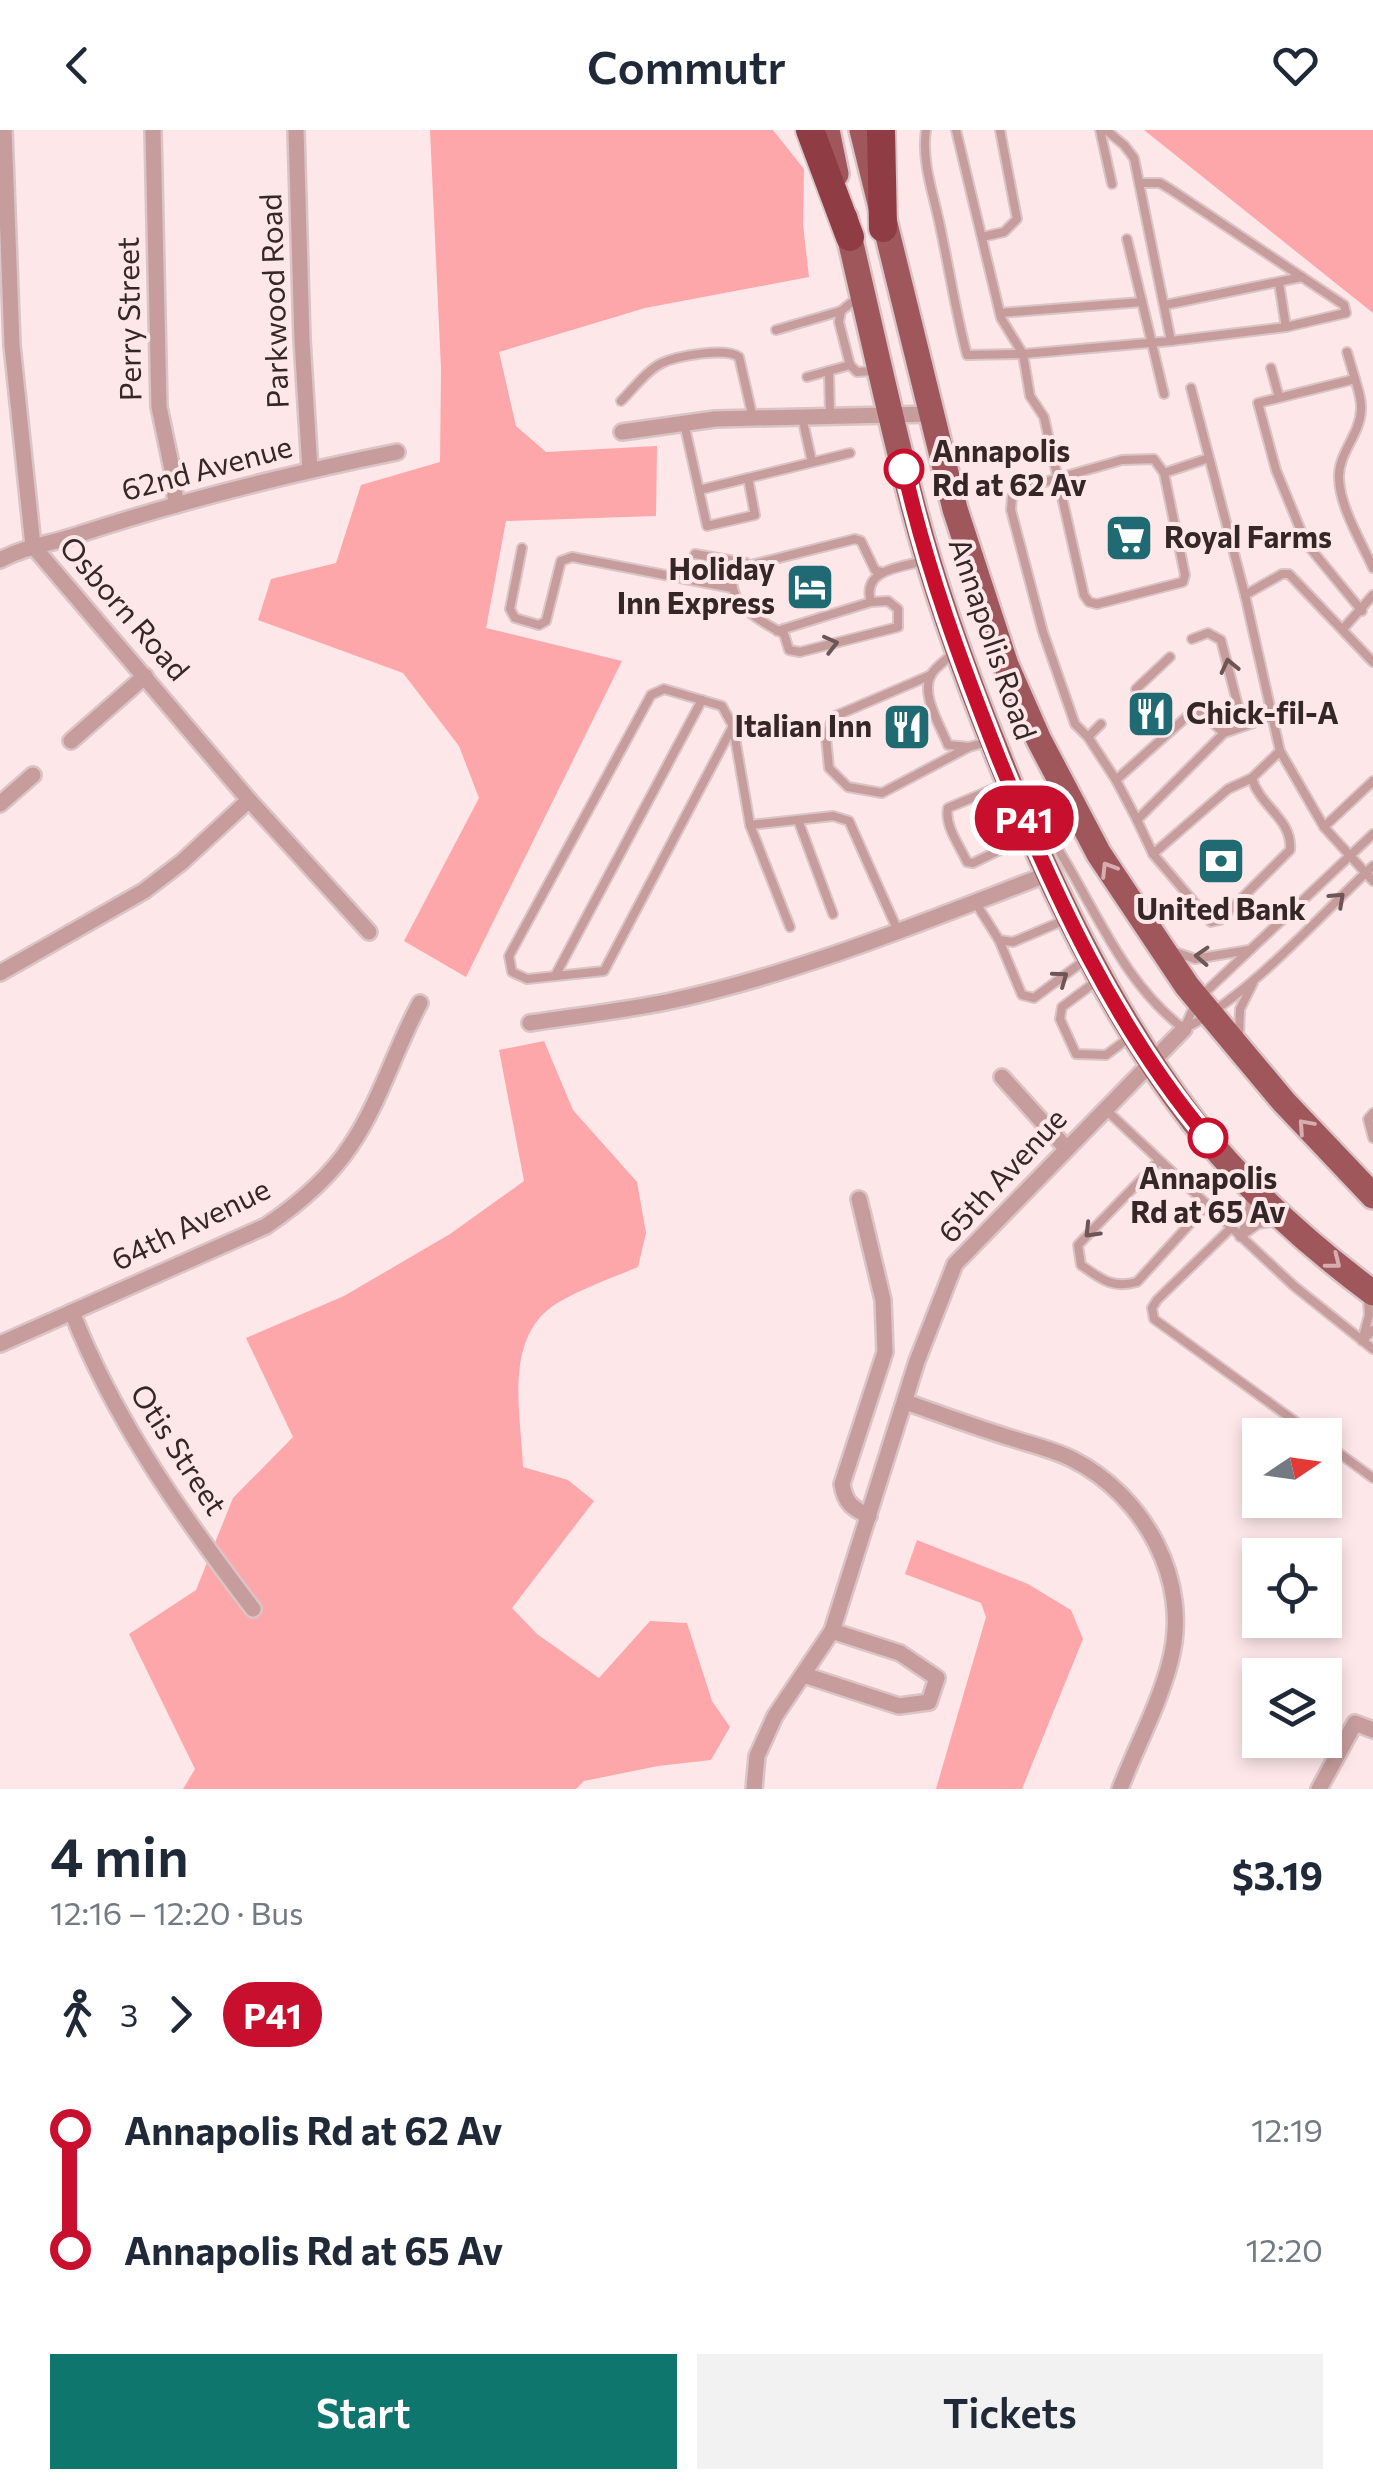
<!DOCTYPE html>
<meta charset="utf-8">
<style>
body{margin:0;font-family:Commissioner,sans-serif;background:#f2f2f3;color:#1f2937;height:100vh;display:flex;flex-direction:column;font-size:38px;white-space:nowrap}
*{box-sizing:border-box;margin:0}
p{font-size:32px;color:#747a83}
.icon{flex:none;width:55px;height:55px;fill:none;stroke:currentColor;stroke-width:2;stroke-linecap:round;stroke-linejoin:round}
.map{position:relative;height:1659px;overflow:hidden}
.drawer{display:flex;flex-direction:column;background:#fff;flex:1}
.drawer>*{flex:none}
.badge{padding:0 20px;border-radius:32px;font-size:35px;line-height:65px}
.needle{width:65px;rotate:77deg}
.tools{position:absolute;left:1242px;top:1288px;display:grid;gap:20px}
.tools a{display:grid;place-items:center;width:100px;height:100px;border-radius:0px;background:#fff;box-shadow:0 5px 15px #0003;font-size:50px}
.map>.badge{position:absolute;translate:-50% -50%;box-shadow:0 0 0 5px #fff}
.legs{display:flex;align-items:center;gap:15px;height:110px;padding:0 50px;font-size:32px}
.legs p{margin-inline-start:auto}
.head{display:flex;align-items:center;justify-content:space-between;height:170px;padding:0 50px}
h1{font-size:55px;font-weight:600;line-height:75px}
.button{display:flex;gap:20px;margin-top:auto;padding:20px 50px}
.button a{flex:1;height:115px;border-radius:0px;background:#0f766e;color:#fff;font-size:40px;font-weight:600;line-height:115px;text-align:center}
.button a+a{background:#f2f2f3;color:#1f2937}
ul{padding:0 50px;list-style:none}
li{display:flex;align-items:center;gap:35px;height:120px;font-size:38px}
li i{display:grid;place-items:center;width:15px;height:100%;margin:0 12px;background:currentColor}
li i::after{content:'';width:25px;height:25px;margin:-12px;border:8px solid;border-radius:50%;background:#fff}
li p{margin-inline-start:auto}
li:first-child i{background:linear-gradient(#0000 50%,currentColor 0)}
li:last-child i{background:linear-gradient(currentColor 50%,#0000 0)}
header{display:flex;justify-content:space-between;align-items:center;height:130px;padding:0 50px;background:#fff;font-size:45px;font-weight:600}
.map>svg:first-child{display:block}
</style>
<header><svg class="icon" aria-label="back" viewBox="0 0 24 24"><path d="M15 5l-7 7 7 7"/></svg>Commutr<svg class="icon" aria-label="heart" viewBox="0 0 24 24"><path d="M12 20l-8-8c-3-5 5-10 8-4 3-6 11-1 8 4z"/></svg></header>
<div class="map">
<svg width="1373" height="1659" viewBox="0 0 1373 1659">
<rect width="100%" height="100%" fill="#fee7e8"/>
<g fill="#fea7ab">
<path d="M 430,0 L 773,0 L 804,39 L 803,95 L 809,147 L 645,178 L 499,222 L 516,296 L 546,322 L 657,316 L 656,386 L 506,391 L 486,498 L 622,531 L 466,847 L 404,811 L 479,668 L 459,616 L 403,543 L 258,490 L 271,449 L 336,433 L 361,355 L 440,332 L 441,239 Z"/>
<path d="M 1144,0 L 1373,0 L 1373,183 Z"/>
<path d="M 544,911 L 573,980 L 637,1052 L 646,1103 L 638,1137 C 612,1148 583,1158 559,1172 C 502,1205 521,1282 523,1337 L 568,1350 L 594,1371 L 512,1478 L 537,1504 L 599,1548 L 650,1491 L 687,1493 L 712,1571 L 730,1597 L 711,1630 L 658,1636 L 584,1651 L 576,1659 L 183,1659 L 195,1639 L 129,1504 L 196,1460 L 233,1368 L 293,1307 L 246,1208 L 344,1166 L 450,1104 L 524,1051 L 499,920 Z"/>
<path d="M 917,1410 L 1028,1454 L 1071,1480 L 1083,1509 L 1022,1659 L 936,1659 L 986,1487 L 981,1473 L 905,1444 Z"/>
</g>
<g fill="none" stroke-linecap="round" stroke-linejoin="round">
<g stroke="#dac4c5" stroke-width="12">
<g id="service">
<path d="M 926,0 C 921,34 935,68 941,101 C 950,143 956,184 967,225 L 1023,224 L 1171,211 L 1134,28 L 1124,15 L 1106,0"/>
<path d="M 956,0 L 1001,188 L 1023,224 L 1030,266 L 1044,287 L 1084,465 L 1089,472 L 1097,474 L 1183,452 L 1185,445 L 1164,343"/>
<path d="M 1100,0 L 1112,54"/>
<path d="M 1140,53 L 1160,53 L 1170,59 L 1344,175 L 1346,183 L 1286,197 L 1171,211"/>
<path d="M 982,107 L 1004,102 L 1017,89 L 1000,0"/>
<path d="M 1127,109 L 1164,264"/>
<path d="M 1279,153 L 1286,197"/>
<path d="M 1165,175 L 1302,147"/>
<path d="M 1000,183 L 1142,172"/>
<path d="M 776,200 L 841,181"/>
<path d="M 1347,222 L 1355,249"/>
<path d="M 850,235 L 839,192 L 841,181 L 856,169"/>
<path d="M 1271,238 L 1279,267"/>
<path d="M 829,241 L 830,285"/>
<path d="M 807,247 L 850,235 L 857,242 L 873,241"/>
<path d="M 1191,258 L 1245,465 L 1280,621 L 1324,697 L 1373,751"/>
<path d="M 621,271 C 633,259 647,240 662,233 C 677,226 726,217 739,227 L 753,288"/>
<path d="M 802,287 L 812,332"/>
<path d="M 684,293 L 699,360 L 850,323"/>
<path d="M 699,360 L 707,396 L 755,385 L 748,348"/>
<path d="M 522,418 L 510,479 L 515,488 L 539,495 L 546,491 L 561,431 L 572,427 L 732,458"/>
<path d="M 695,424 L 746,433"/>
<path d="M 1245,465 L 1282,444 L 1289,444 L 1373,532"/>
<path d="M 871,472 C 861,439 902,437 924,431"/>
<path d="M 1362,481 L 1306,413 L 1276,340 L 1258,273 L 1355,249 C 1358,259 1362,270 1361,280 C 1360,305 1338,323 1339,348 C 1340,378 1361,411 1373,438"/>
<path d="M 1343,499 L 1373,465"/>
<path d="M 777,501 L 871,472 L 888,471 L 898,479 L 898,497 L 800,522 L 789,520 L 784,504 C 761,492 721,470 735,439 L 855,409 L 861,411 L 875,440 L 881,442"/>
<path d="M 1192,509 L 1208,503 L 1221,510 L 1243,595"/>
<path d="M 954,522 C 948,529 935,537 931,545 C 920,564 941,597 948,615 L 969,617 L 987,612"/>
<path d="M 931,545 L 833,587 L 826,607 L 829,638 L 848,657 L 882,663 L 969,617"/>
<path d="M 1136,559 L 1170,527"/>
<path d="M 733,596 L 604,841 L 527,849 L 512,842 L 509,826 L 651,565 L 664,559 L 722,576 L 733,596 L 750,695 L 833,686 L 849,691 L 898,801"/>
<path d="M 1088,607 L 1101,594"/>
<path d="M 1252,648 C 1259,676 1293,689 1290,720 L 1220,790 L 1211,792 L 1153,724 L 1137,690 L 1224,603 L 1271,587"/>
<path d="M 1116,650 L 1192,582 L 1202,583 L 1224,603"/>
<path d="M 1005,654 L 948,678 C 944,695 960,716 967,732 L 973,733 L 1027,707"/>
<path d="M 1030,679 C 1086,748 1111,844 1184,899"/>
<path d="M 798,690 L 833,784"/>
<path d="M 1137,690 L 1116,650 L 1088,607 L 1075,594 L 1043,502 L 1011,380 L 1012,367 L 1020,359 L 1122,330 L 1154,329 L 1164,343 L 1209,328"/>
<path d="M 750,695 L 790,797"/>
<path d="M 1324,697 L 1373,651"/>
<path d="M 1153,724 L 1228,659 L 1252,648 L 1280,621"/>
<path d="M 975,772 L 999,810 L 1013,812 L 1065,790"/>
<path d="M 999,810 L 1022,865 L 1034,868 L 1085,830"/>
<path d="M 1175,822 L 1195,829 L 1249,820"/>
<path d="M 555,846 L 702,570"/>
<path d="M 1098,850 L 1062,877 L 1060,889 L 1076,924 L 1106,925 L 1130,907"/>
<path d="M 1184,899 L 1197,870 L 1373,704"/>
<path d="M 1184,899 C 1251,865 1317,788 1373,736"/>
<path d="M 1239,906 L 1240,879 L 1253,853"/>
<path d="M 1105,979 L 1294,1156 L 1373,1219"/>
<path d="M 1373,983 L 1368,989 L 1373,1008"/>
<path d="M 1159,1031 L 1078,1115 L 1081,1135 C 1101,1149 1112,1159 1137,1152 L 1206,1076"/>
<path d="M 1251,1066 L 1248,1089 L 1240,1107 L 1258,1094 L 1278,1091"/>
<path d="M 1230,1099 L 1157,1170 L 1152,1178 L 1154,1189 L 1314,1305"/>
<path d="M 1368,1168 L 1369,1185 L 1362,1211 L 1373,1200"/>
<path d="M 1325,1313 L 1373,1348"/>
</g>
</g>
<g stroke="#dac4c5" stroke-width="20">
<g id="minor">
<path d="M 4,0 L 12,215 L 33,416 L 249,670 L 369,802"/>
<path d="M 153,0 L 159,277 L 172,339 L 176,375"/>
<path d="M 296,0 L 302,210 L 310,340"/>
<path d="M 622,302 L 715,289 L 931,284"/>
<path d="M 0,430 C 24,417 49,414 74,406 C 180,371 288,344 397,322"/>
<path d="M 71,611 L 145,546"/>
<path d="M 0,674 L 33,645"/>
<path d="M 0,843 L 144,761 L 182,732 L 249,670"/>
<path d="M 530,893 C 575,886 621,881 666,872 C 797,844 923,792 1048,744"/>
<path d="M 1002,947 L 1066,1018"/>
<path d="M 859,1069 L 883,1170 L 885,1222 L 842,1354 C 845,1373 852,1378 869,1386"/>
<path d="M 72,1182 C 114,1290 183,1387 253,1479"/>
<path d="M 0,1214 L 266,1096 C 297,1075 330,1047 351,1015 C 380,972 395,919 420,873"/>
<path d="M 906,1272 C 942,1285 978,1298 1014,1309 C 1033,1315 1054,1320 1072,1329 C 1144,1365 1192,1451 1170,1532 C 1159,1575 1136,1617 1120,1659"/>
<path d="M 804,1545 L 899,1576 L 929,1572 L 937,1548 L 900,1523 L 832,1501"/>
<path d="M 754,1659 L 757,1626 L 775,1586 L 832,1501 L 917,1231 L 955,1134 L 1184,899"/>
<path d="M 1319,1659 L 1355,1593 L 1373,1600"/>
</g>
</g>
<g stroke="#dac4c5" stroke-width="30">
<g id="primary">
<path d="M 827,0 L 836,44"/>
<path d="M 862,0 L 955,379 L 1006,535 L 1039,610 L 1099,724 L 1187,856 L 1284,972 L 1373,1066"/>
<path d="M 845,88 C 867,181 887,275 911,368 C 933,455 964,541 998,625 C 1049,754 1109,881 1193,991 C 1244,1057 1306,1113 1373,1163"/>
</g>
</g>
<g stroke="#dac4c5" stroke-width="32">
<g id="motorway">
<path d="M 810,0 L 850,107"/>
<path d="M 881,0 L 883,98"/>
</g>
</g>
<use href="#service" stroke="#c69c9d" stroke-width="8"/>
<use href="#minor" stroke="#c69c9d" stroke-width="15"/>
<use href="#primary" stroke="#9f575b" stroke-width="25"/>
<use href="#motorway" stroke="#8f3c44" stroke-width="28"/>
</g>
<defs><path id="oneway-chevron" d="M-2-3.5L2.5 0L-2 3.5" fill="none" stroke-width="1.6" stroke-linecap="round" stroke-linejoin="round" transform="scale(2.5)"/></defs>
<g stroke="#6f5656">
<use href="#oneway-chevron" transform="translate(831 514) rotate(-14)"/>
<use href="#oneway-chevron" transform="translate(1229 536) rotate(-103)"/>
<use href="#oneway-chevron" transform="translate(1338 769) rotate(-43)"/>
<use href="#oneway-chevron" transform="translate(1202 826) rotate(-177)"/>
<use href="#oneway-chevron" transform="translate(1061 848) rotate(-36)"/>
<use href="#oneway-chevron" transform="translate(1091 1101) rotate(134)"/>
</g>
<g stroke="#d8adb0">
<use href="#oneway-chevron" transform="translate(1108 739) rotate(-122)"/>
<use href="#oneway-chevron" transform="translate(1305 996) rotate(-132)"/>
<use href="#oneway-chevron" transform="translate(1334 1132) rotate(38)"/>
</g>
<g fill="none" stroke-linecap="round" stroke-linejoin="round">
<g stroke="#fff" stroke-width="22">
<path id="line-1" d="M 904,339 C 926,438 962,535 999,629 C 1053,762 1115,898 1208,1008"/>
</g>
<use href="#line-1" stroke="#c8102e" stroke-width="15"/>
</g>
<defs>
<g id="supermarket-square" transform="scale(2.5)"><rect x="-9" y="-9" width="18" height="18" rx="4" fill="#206a74" stroke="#fee7e8"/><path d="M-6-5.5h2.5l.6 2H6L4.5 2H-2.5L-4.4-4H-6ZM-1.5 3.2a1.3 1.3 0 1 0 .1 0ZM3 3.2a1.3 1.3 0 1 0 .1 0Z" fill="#fff"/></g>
<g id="hotel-square" transform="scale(2.5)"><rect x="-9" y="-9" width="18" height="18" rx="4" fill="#206a74" stroke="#fee7e8"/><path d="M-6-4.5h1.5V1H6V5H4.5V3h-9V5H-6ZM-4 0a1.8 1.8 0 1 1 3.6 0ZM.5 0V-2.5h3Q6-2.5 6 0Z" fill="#fff"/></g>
<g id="restaurant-square" transform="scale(2.5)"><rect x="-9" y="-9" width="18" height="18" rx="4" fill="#206a74" stroke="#fee7e8"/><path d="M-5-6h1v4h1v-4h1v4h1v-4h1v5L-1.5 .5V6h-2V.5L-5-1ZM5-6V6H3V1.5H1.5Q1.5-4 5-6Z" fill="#fff"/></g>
<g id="bank-square" transform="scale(2.5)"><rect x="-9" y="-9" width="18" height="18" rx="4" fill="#206a74" stroke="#fee7e8"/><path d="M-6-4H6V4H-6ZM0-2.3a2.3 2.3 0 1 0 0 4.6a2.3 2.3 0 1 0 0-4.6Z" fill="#fff"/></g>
</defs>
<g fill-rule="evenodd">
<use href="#supermarket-square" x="1129" y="408"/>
<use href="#hotel-square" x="810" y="457"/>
<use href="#restaurant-square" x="1151" y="584"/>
<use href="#restaurant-square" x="907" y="597"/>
<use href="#bank-square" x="1221" y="731"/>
</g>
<g fill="#fff" stroke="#c8102e" stroke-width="5">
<circle cx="904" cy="339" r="18"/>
<circle cx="1208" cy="1008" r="18"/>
</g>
<g text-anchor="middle" stroke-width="8" stroke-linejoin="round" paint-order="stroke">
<g font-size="30" fill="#352727" stroke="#fee7e8">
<text transform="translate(275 171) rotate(-92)" y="10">Parkwood Road</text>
<text transform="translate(130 189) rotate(-91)" y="10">Perry Street</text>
<text transform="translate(207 339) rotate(-15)" y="10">62nd Avenue</text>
<text transform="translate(124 479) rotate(49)" y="10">Osborn Road</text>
<text transform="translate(992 509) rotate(71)" y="10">Annapolis Road</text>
<text transform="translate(1003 1046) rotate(-47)" y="10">65th Avenue</text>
<text transform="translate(191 1095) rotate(-26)" y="10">64th Avenue</text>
<text transform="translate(178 1320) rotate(57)" y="10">Otis Street</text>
</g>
<g font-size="30" font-weight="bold" fill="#352727" stroke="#fee7e8" text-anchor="start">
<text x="932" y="332">Annapolis<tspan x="932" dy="34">Rd at 62 Av</tspan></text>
<text x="1208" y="1059" text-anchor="middle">Annapolis<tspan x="1208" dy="34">Rd at 65 Av</tspan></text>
</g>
<g font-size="30" font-weight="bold" fill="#352727" stroke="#fee7e8" text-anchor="start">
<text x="1164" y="418">Royal Farms</text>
<text x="775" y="450" text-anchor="end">Holiday<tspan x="775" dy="34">Inn Express</tspan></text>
<text x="1186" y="594">Chick-fil-A</text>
<text x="872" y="607" text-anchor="end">Italian Inn</text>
<text x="1221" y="790" text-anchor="middle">United Bank</text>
</g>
</g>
</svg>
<div class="tools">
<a><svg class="needle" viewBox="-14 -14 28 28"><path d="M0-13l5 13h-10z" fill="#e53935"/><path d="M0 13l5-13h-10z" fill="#747a83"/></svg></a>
<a><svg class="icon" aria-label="locate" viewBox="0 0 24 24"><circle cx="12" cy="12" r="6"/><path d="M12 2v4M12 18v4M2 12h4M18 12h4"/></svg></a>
<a><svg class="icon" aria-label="layers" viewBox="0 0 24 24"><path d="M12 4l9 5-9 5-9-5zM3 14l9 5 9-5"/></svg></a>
</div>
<b class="badge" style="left:1024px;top:688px;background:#c8102e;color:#fff">P41</b>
</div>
<section class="drawer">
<div class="head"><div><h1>4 min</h1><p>12:16 – 12:20 · Bus</p></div><b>$3.19</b></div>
<div class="legs"><svg class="icon" aria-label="walk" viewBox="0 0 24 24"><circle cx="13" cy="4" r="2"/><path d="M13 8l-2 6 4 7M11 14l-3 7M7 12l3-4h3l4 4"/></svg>3<svg class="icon" aria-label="forward" viewBox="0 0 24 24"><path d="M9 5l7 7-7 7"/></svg><b class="badge" style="background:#c8102e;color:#fff">P41</b></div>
<ul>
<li><i style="color:#c8102e"></i><b>Annapolis Rd at 62 Av</b><p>12:19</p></li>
<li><i style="color:#c8102e"></i><b>Annapolis Rd at 65 Av</b><p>12:20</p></li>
</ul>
<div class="button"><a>Start</a><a>Tickets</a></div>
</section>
